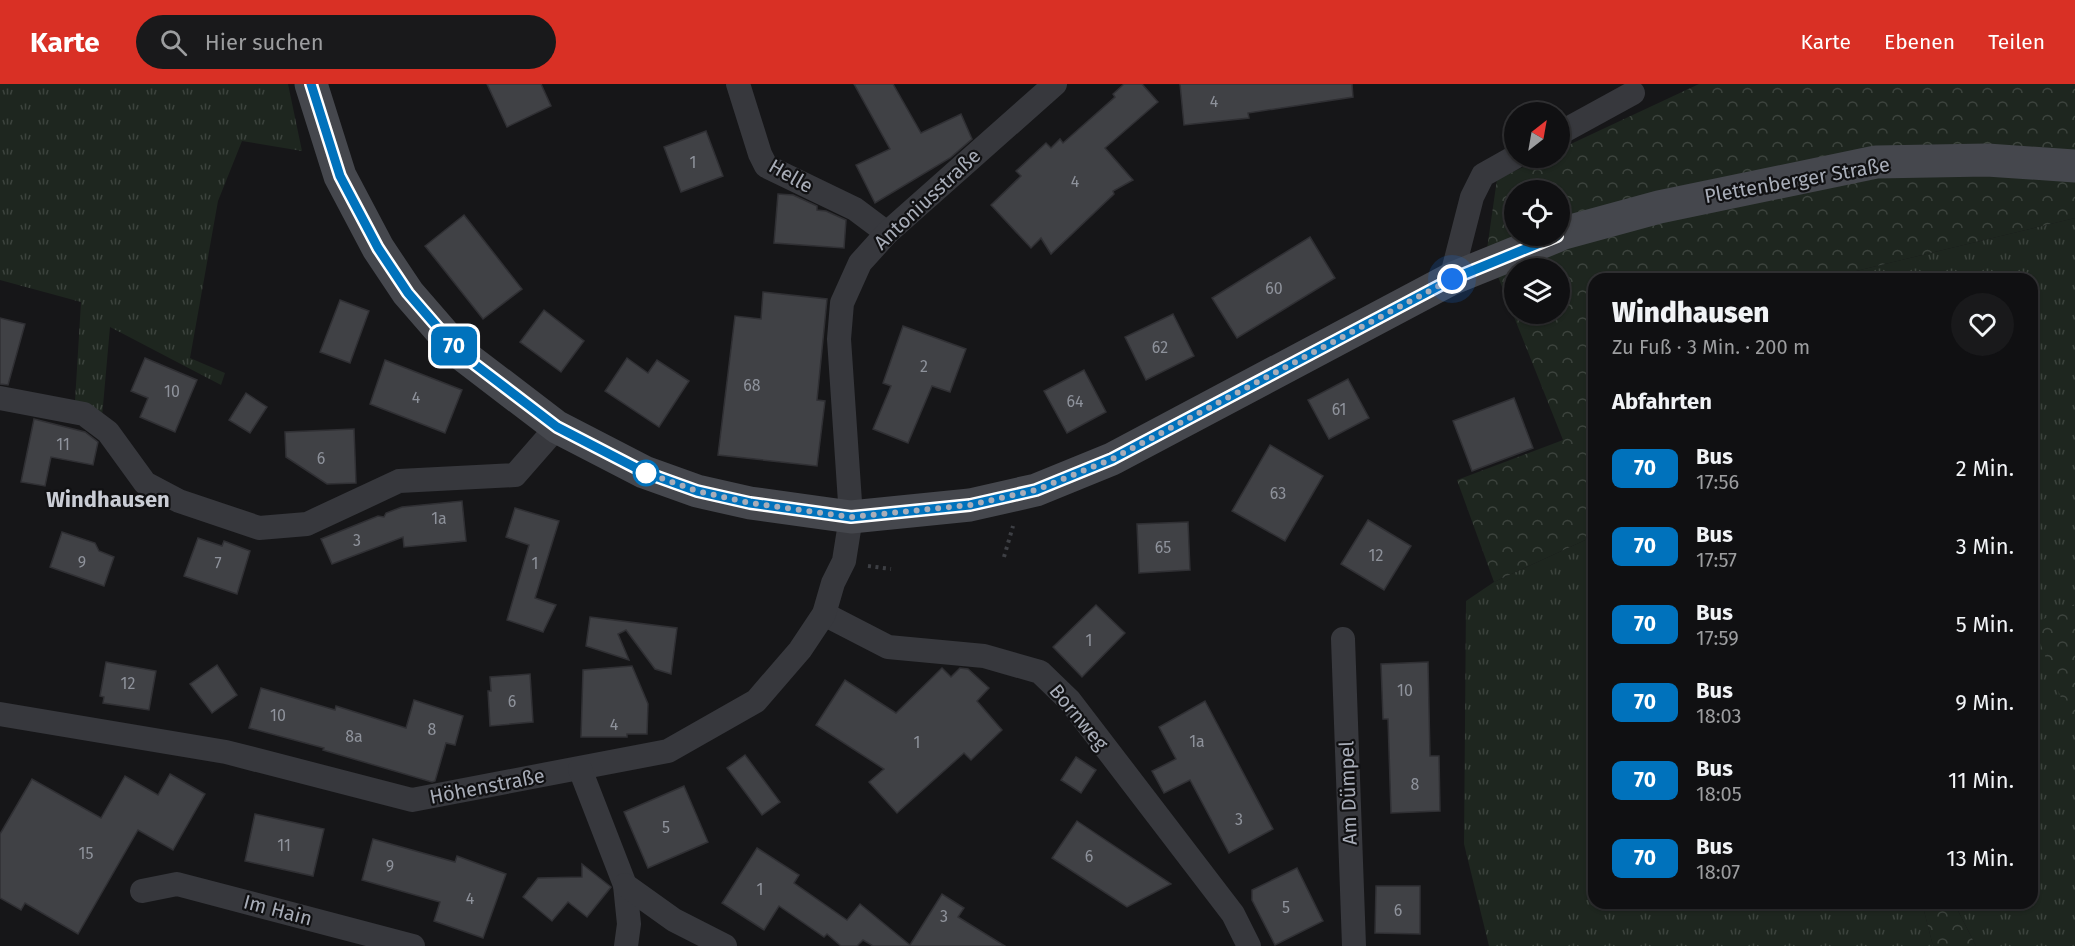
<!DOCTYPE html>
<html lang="de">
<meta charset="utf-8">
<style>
body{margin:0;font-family:"Fira Sans",sans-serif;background:#19191b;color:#f1f3f6;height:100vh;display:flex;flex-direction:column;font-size:22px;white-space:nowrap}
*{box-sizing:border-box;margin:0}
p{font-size:20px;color:#9c9d9f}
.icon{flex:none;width:33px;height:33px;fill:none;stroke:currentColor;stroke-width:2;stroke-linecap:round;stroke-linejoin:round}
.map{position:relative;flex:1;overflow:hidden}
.drawer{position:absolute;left:1588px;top:189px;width:450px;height:636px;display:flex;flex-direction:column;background:#101012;border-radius:18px;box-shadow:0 2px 4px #0004,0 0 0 2px #303032}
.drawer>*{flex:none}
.badge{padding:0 12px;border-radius:9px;font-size:21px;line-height:39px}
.needle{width:39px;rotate:31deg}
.controls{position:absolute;left:1504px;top:18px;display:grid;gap:12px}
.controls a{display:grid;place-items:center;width:66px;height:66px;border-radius:50%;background:#101012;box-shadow:0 2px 4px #0004,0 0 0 2px #303032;font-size:30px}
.you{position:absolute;width:30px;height:30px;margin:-15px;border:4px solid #fff;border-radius:50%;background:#1a73e8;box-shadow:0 0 0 9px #1a73e833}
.map>.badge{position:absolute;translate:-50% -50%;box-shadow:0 0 0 3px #fff}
h2{padding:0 24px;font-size:22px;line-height:54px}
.round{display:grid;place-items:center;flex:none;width:63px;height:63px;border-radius:32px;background:#19191b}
.head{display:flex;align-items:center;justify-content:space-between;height:102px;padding:0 24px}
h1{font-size:28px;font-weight:800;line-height:45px}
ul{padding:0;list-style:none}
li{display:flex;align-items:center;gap:18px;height:78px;padding:0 24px}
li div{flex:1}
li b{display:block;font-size:22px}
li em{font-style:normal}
li .badge{min-width:66px;font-weight:700;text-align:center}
header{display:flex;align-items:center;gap:36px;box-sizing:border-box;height:84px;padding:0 30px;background:#d93025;color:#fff}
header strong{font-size:28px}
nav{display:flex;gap:33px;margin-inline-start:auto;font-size:21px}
.search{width:420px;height:54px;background:#19191b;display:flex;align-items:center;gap:15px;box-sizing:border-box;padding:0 21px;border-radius:33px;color:#9c9d9f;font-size:22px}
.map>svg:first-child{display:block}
</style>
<header>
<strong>Karte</strong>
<div class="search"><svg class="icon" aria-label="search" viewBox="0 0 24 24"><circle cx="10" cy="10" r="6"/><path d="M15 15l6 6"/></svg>Hier suchen</div>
<nav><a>Karte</a><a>Ebenen</a><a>Teilen</a></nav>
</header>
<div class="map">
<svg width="2075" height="862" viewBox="0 0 2075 862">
<defs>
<pattern id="grass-tufts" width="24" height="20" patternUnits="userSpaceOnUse" patternTransform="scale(1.5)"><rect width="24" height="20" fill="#1e261f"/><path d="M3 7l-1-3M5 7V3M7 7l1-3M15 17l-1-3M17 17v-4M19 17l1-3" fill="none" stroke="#3c433d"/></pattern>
<pattern id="forest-crowns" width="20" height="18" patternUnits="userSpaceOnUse" patternTransform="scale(1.5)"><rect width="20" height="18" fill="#1e261f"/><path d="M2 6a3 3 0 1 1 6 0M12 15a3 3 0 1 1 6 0" fill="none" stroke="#3c433d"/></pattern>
</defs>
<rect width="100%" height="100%" fill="#161618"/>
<g fill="url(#grass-tufts)">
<path d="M 0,0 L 288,0 L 302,67 L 242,57 L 218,117 L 190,274 L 225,289 L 221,301 L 110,243 L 102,333 L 75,317 L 81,218 L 0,196 Z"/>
<path d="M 2075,134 L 2075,862 L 1976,862 L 1954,819 L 2032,819 L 2032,195 L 1823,195 Z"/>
<path d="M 1594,452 L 1594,819 L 1922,819 L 1933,862 L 1489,862 L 1464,760 L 1466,517 L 1494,498 Z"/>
</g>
<g fill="url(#forest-crowns)" fill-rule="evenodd">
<path d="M 1699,0 L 2075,0 L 2075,134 L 1823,195 L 1594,195 L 1594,452 L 1494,498 L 1457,396 L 1563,356 L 1487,165 L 1497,95 L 1543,74 L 1560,74 L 1560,65 ZM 1515,106 L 1560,106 L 1560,152 L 1515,152 ZM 1515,184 L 1560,184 L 1560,230 L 1515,230 Z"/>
<path d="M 2075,520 L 2075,632 L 2069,635 L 2033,540 Z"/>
<path d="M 1922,819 L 1954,819 L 1976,862 L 1933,862 Z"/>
</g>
<g fill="#404145" stroke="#303034" stroke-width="1.5">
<path d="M 487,0 L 541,0 L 551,22 L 507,43 Z"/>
<path d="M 854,0 L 893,0 L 921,49 L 961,30 L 972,55 L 950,74 L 875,119 L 856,81 L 890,65 Z"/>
<path d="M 1124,0 L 1142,0 L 1158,18 L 1105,64 L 1133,96 L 1113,107 L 1114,110 L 1051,170 L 1041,154 L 1031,164 L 991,121 L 1021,92 L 1016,87 L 1046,59 L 1051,64 L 1060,55 L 1063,59 L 1115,13 L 1113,10 Z"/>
<path d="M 1180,0 L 1352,0 L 1353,13 L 1248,29 L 1249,34 L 1184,41 Z"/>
<path d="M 706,47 L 723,92 L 681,108 L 664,63 Z"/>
<path d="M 778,110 L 793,111 L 817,122 L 817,126 L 826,127 L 846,136 L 844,164 L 774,159 Z"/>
<path d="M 464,131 L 522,205 L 483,235 L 425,162 Z"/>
<path d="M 1310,153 L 1335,194 L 1237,254 L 1212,214 Z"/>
<path d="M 763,208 L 827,215 L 817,316 L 825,317 L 817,382 L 718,371 L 735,232 L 761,235 Z"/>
<path d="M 340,216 L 369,227 L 350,279 L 320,268 Z"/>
<path d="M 544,226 L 584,257 L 561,288 L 520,258 Z"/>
<path d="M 1173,230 L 1194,272 L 1146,296 L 1125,253 Z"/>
<path d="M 0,234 L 25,240 L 8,301 L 0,300 Z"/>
<path d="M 903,242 L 966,265 L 950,308 L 932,302 L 908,359 L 873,345 L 891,302 L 883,299 Z"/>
<path d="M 145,274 L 197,296 L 175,348 L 140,333 L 148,314 L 131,307 Z"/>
<path d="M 627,274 L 648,289 L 657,276 L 689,297 L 659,343 L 605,307 Z"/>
<path d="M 385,276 L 462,306 L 445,349 L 370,320 Z"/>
<path d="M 1084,286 L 1106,328 L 1067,349 L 1044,307 Z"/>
<path d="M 1348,295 L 1369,334 L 1329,355 L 1308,316 Z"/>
<path d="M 246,309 L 267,323 L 250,349 L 229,336 Z"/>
<path d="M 1514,314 L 1533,364 L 1472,387 L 1453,337 Z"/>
<path d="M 34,335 L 85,348 L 98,358 L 93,381 L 51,373 L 45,402 L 21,398 Z"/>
<path d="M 354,345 L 356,399 L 327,400 L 286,373 L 285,348 Z"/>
<path d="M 1270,361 L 1323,392 L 1285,457 L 1232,427 Z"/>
<path d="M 462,417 L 466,457 L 404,463 L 403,453 L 332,480 L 321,455 L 378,432 L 384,433 L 386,429 L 402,423 Z"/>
<path d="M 515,424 L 559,437 L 535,514 L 556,521 L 543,548 L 507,536 L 529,461 L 506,453 Z"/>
<path d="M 1368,436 L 1411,462 L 1384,506 L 1341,480 Z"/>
<path d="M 1188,438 L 1190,486 L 1139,489 L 1137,440 Z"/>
<path d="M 62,448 L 95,459 L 99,467 L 114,473 L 104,502 L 50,483 Z"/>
<path d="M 198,454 L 222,462 L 224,457 L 250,467 L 237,510 L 184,492 Z"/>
<path d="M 1096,521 L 1125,549 L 1082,593 L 1053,563 Z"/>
<path d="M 590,533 L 677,544 L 671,590 L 655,585 L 626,546 L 618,550 L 629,576 L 586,562 Z"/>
<path d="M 106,578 L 156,587 L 149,626 L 103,619 L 104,613 L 100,612 Z"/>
<path d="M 1428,578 L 1430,672 L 1439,672 L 1440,727 L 1391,729 L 1388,635 L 1383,635 L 1381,580 Z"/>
<path d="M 217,581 L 237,611 L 212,629 L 190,600 Z"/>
<path d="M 632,582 L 648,620 L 647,650 L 627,650 L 627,653 L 581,653 L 583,586 Z"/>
<path d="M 942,584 L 951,593 L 960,584 L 968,585 L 989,604 L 977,617 L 1002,646 L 971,676 L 964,669 L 897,729 L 869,698 L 884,685 L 816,641 L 845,596 L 896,629 Z"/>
<path d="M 530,590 L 533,638 L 490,642 L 488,607 L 491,607 L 490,593 Z"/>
<path d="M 261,604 L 335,626 L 336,622 L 406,644 L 414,616 L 463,632 L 455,661 L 446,659 L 435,697 L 432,698 L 323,666 L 324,664 L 249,644 Z"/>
<path d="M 1205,617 L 1273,745 L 1229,769 L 1190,696 L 1164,709 L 1152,687 L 1176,675 L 1159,643 Z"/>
<path d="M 745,671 L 780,718 L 762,731 L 727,684 Z"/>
<path d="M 1076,673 L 1096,686 L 1081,709 L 1061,696 Z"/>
<path d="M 170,690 L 205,710 L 173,766 L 138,746 L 78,850 L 25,819 L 21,826 L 0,814 L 0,750 L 32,695 L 101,734 L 125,692 L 158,711 Z"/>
<path d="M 684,702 L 708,758 L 648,784 L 624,728 Z"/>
<path d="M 255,730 L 324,745 L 313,792 L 245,777 Z"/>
<path d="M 1077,737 L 1171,800 L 1127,823 L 1052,774 Z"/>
<path d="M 373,755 L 455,778 L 457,772 L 506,790 L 483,854 L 434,837 L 440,818 L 362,796 Z"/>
<path d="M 757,764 L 799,791 L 794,799 L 847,836 L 860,820 L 910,861 L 942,810 L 964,824 L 958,833 L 1005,862 L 873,862 L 863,856 L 857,862 L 841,862 L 827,850 L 824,853 L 779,822 L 764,846 L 722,819 Z"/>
<path d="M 582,780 L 611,803 L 587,833 L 568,818 L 552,837 L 523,813 L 538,794 L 582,793 Z"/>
<path d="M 1297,784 L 1323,837 L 1275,861 L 1252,816 L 1252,806 Z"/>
<path d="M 1376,802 L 1420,802 L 1420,850 L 1375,849 Z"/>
</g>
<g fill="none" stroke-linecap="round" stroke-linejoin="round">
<g stroke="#3d3f44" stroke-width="4" stroke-dasharray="3 4.5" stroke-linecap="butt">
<path d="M 1004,473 L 1013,442"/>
<path d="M 868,482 L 891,485"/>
</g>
<g stroke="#37383d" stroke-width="24">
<path d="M 738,0 L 760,70 L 766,82 L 855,125 L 887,149"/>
<path d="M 1560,49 L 1633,9"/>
<path d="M 1451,195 L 1472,113 L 1483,91 L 1515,73"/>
<path d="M 0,314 L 84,330 L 108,348 L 145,399 L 179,417 L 259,444 L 307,440 L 399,397 L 515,391 L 557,343"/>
<path d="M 824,530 L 888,563 L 984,572 L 1040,588 L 1070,617 L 1233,830 L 1249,862"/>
<path d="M 1343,555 L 1354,862"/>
<path d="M 0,630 L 226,668 L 412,716 L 668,667 L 756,617 L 800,566 L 824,530 L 833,499 L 844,477 L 851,433 L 839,255 L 842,219 L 860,179 L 887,149 L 1055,0"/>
<path d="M 580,685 L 625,801 L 629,840 L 626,862"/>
<path d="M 625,801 L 674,836 L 725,862"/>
<path d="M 142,807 L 177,800 L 413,862"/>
</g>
<g stroke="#45474d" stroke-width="33">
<path d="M 311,0 L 340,92 L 378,164 L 408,209 L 460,269 L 557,343 L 644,388 L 697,407 L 750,419 L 851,433 L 970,421 L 1036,406 L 1112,375 L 1451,195 L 1557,152"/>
<path d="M 1560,150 L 1659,123 L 1876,78 L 1987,76 L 2075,82"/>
</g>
</g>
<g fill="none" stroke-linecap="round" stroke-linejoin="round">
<g stroke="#fff" stroke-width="14">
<path id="line" d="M 311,0 L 340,92 L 378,164 L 408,209 L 460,269 L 557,343 L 644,388 L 697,407 L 750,419 L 851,433 L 970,421 L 1036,406 L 1112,375 L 1452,195 L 1557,152"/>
</g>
<use href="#line" stroke="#0072bc" stroke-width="9"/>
<path stroke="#a8adb8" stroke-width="6" stroke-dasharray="0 10.8" d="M 646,389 L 644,388 L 697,407 L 750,419 L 851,433 L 970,421 L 1036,406 L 1112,375 L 1452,195"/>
</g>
<circle fill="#fff" stroke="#0072bc" stroke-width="3" cx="646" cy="389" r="12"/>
<g text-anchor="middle" stroke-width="4.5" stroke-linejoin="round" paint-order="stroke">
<g font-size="16" fill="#8e929b">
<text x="1214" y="23">4</text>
<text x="693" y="84">1</text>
<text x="1075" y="103">4</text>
<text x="1274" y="210">60</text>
<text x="1160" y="269">62</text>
<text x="924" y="288">2</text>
<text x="752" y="307">68</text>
<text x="172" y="313">10</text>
<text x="416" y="319">4</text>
<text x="1075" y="323">64</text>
<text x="1339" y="331">61</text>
<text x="63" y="366">11</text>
<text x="321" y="380">6</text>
<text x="1278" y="415">63</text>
<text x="439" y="440">1a</text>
<text x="357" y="462">3</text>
<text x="1163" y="469">65</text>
<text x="1376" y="477">12</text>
<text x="82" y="484">9</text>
<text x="218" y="485">7</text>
<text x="535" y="485">1</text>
<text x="1089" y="562">1</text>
<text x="128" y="605">12</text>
<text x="1405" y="612">10</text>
<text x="512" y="623">6</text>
<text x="278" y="637">10</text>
<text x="614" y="646">4</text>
<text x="432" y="651">8</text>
<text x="354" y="658">8a</text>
<text x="1197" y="663">1a</text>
<text x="917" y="664">1</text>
<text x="1415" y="706">8</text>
<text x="1239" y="741">3</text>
<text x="666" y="749">5</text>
<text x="284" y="767">11</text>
<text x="86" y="775">15</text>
<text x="1089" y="778">6</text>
<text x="390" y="788">9</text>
<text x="760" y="811">1</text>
<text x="470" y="820">4</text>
<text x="1286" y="829">5</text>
<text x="1398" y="832">6</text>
<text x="944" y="838">3</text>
</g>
<g font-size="20" fill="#a8adb8" stroke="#111113">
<text transform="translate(791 92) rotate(30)" y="7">Helle</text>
<text transform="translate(1797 96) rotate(-10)" y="7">Plettenberger Straße</text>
<text transform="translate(927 115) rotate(-43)" y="7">Antoniusstraße</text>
<text transform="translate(1079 633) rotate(50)" y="7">Bornweg</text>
<text transform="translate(487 702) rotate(-11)" y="7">Höhenstraße</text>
<text transform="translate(1348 709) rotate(-92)" y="7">Am Dümpel</text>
<text transform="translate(278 826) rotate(15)" y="7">Im Hain</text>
</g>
<g font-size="22" font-weight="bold" fill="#c9ccd4" stroke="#111113">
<text x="108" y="423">Windhausen</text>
</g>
</g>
</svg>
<div class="controls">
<a><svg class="needle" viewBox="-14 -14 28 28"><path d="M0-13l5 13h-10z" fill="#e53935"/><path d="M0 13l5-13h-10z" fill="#9c9d9f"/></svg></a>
<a><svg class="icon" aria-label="locate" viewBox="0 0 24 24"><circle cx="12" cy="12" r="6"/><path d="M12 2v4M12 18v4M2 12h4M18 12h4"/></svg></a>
<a><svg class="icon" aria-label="layers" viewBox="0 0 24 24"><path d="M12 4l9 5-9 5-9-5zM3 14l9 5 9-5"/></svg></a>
</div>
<div class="you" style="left:1452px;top:195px"></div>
<b class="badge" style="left:454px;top:262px;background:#0072bc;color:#fff">70</b>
<section class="drawer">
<div class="head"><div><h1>Windhausen</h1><p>Zu Fuß · 3 Min. · 200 m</p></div><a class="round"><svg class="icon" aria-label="heart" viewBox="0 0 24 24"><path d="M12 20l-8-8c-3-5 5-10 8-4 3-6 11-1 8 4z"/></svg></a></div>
<h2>Abfahrten</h2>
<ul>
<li><span class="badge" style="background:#0072bc;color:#fff">70</span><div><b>Bus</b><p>17:56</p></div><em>2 Min.</em></li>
<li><span class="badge" style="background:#0072bc;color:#fff">70</span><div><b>Bus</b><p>17:57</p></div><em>3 Min.</em></li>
<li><span class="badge" style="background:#0072bc;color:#fff">70</span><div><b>Bus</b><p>17:59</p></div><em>5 Min.</em></li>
<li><span class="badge" style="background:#0072bc;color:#fff">70</span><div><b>Bus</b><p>18:03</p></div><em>9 Min.</em></li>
<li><span class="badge" style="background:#0072bc;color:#fff">70</span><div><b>Bus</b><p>18:05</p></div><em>11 Min.</em></li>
<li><span class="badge" style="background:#0072bc;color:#fff">70</span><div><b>Bus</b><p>18:07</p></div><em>13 Min.</em></li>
</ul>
</section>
</div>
